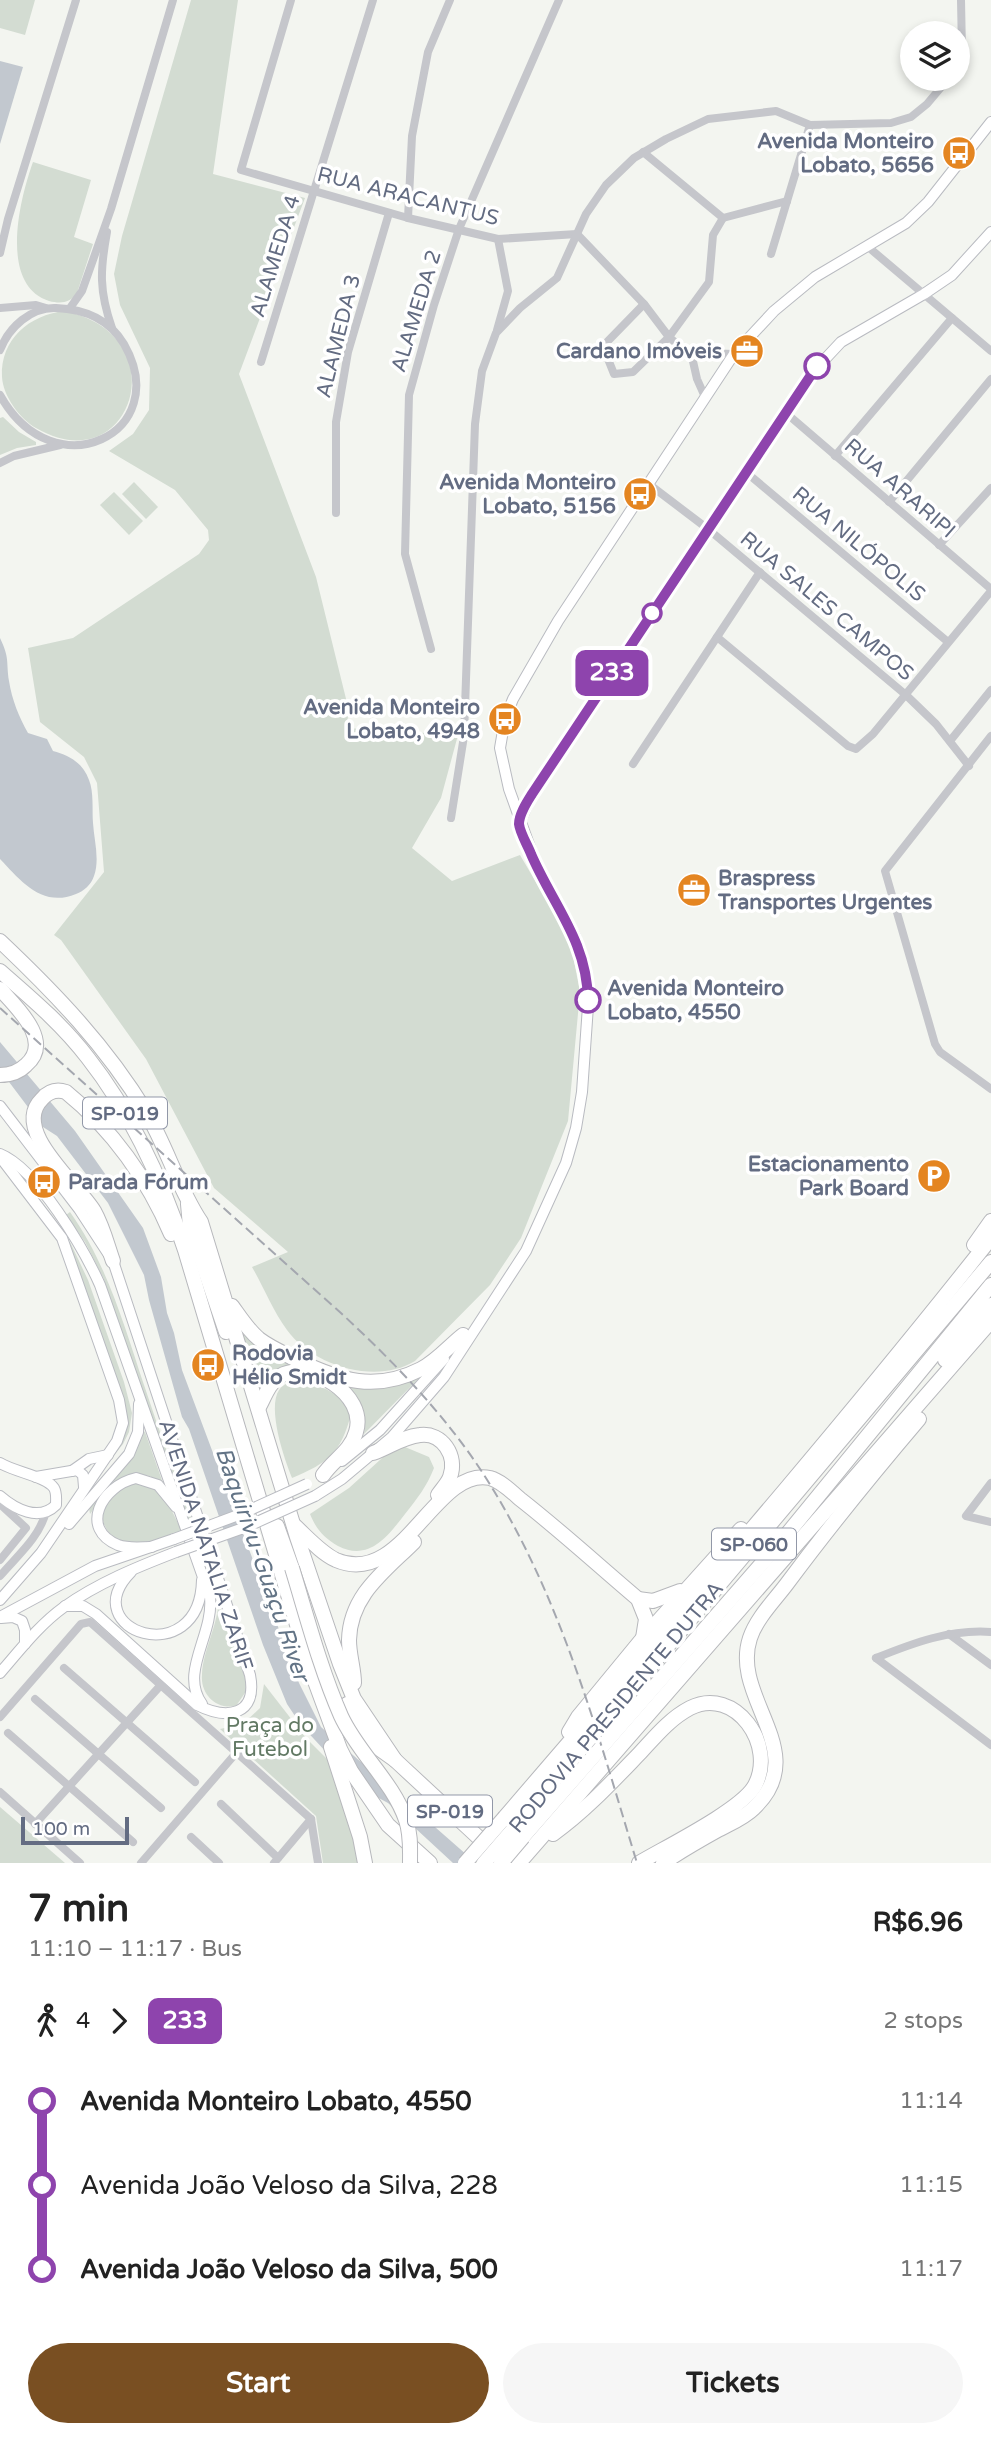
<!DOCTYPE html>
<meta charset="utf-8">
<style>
body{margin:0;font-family:"Varela Round",sans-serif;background:#f6f6f6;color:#222;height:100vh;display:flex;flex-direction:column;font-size:26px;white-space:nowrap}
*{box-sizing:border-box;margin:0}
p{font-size:23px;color:#767676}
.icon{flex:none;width:38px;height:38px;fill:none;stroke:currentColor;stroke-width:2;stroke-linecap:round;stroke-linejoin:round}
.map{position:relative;height:1863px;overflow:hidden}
.side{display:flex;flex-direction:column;background:#fff;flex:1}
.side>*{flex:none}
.badge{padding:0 14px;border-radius:10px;font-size:24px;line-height:46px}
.controls{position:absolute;left:900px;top:21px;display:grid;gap:14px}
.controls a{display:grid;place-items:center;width:70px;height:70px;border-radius:50%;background:#fff;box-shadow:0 4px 10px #0003;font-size:35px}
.scale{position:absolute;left:21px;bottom:18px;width:108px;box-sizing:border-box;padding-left:7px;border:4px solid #636c82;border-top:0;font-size:19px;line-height:24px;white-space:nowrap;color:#636c82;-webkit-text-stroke:5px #fff;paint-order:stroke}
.map>.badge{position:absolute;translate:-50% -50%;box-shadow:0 0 0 4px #fff}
.legs{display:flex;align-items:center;gap:10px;height:77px;padding:0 28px;font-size:23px}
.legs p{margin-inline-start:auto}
.headline{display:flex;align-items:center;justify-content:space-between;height:119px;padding:0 28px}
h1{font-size:38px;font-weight:700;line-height:52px}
.primary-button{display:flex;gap:14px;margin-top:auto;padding:14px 28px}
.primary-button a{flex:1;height:80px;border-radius:42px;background:#794f22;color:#fff;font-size:28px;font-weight:700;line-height:80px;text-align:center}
.primary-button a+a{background:#f6f6f6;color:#222}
ul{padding:0 28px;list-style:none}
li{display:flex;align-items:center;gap:24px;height:84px;font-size:26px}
li i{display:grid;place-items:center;width:10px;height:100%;margin:0 9px;background:currentColor}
li i::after{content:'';width:18px;height:18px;margin:-9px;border:5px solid;border-radius:50%;background:#fff}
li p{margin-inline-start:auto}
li:first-child i{background:linear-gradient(#0000 50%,currentColor 0)}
li:last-child i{background:linear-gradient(currentColor 50%,#0000 0)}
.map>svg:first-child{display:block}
</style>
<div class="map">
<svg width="991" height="1863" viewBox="0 0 991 1863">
<rect width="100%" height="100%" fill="#f3f5f0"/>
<g fill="#d3dcd2">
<path d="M 0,0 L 35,0 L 25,35 L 0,28 Z"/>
<path d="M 191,0 L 238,0 L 213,174 L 305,198 L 239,374 L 316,577 L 349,711 L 346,728 L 458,735 L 441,798 L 412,848 L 452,881 L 520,855 L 570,940 L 580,992 L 568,1121 L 521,1238 L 490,1285 L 415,1361 C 376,1385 313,1366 287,1330 C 273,1311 264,1288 252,1267 L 288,1252 L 214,1188 L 146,1059 L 61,940 L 54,935 L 104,872 L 97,783 L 84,757 L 40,722 L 28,648 L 73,638 L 199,554 L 209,540 L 208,530 L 175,490 L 109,451 L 133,434 L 149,410 L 150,368 L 120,305 L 114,274 L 122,236 Z"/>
<path d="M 33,162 L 91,180 L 74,237 L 93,244 L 77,293 C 70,303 61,304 49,301 C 0,285 18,204 33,162 Z"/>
<path d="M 64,311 C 180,334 132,484 36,428 C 20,419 3,396 2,377 C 0,339 30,315 64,311 Z"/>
<path d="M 3,417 L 19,432 L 36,442 L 36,445 L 17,448 L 0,455 L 0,418 Z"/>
<path d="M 134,482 L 158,507 L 146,519 L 122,494 Z"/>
<path d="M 114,492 L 143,521 L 129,535 L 100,505 Z"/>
<path d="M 70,1212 C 107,1264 124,1325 144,1385 C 160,1433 177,1481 195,1528 L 191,1529 L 103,1277 L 85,1242 L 66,1215 Z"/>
<path d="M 52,1216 L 71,1244 L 88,1280 L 124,1382 L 132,1413 L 129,1432 L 123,1444 L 79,1500 L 123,1432 L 65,1236 Z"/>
<path d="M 240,1327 L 354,1383 L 432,1365 L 364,1434 C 366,1419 363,1398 348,1388 C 338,1382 291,1374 276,1370 L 265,1378 L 261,1388 Z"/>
<path d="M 299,1380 L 326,1389 L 341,1398 L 351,1414 C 341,1453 328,1463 292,1478 C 284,1459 267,1408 279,1390 C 284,1383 292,1381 299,1380 Z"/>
<path d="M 142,1430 L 145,1432 L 164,1486 L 150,1476 L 141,1475 L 96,1506 L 90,1514 L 89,1508 C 112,1483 130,1464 142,1430 Z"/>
<path d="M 405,1447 L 429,1457 L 434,1468 C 427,1486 417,1499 405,1514 C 388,1536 369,1562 338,1546 C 324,1538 316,1529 310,1514 L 349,1488 L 391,1450 Z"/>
<path d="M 135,1481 C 165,1488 169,1506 182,1531 C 166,1537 146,1545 129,1543 C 105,1541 93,1512 111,1495 C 118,1489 128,1486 135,1481 Z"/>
<path d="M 219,1598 L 242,1662 L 247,1690 L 236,1706 C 216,1710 200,1694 202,1674 C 203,1650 218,1626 219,1598 Z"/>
<path d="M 264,1684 L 306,1738 L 329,1761 L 359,1851 L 360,1863 L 323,1863 L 316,1816 L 220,1729 L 243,1724 L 260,1708 Z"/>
<path d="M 0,1807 L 65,1863 L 0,1863 Z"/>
</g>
<g fill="#c2c8cf">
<path d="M 0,61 L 23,67 L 0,144 Z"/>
<path d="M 0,638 C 10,659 6,661 9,681 C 12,700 19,717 28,733 L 47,739 L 53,751 C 69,755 83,763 89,780 C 94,792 92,810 93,823 C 94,840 100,859 94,876 C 91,885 84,891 76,894 C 42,908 21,881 0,859 Z"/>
<path d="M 0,1042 L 75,1131 L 143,1228 L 161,1277 L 167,1313 L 174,1333 L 182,1370 L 299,1683 L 321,1727 L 476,1863 L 453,1863 L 388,1803 L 375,1796 L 327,1753 L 301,1725 L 287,1704 L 263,1645 L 189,1429 L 182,1417 L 149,1300 L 144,1275 L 108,1203 L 57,1136 L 43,1127 L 0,1070 Z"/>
</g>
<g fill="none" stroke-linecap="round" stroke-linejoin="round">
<g stroke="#b9bbc1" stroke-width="12">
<g id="secondary">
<path d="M 520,822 L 532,794 L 812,373 L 841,342 L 924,294 L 952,275 L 991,232"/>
<path d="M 0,1106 L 79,1209 L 113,1261 L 250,1675 C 258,1716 227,1720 197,1705 L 96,1614 L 83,1606 L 65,1606"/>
<path d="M 0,1154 C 37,1169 84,1249 100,1285 L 210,1597 C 214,1635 179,1672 202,1704"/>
<path d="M 342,1461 L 380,1430 L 444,1359"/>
<path d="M 0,1463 C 14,1472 46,1476 54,1488 C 57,1493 56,1499 56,1505 C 39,1522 15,1509 0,1496"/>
<path d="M 72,1471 L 89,1459 L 108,1455"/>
<path d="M 36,1477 L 77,1470 L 83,1475 L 84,1487"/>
<path d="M 315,1496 L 342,1479 L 392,1437 L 444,1377 L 526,1251 L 566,1163 L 576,1128 L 582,1092 L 588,1006 L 586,975 L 575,936 L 535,861 L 509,789 L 500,748 L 505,719 L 513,699 L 558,621 L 734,354 L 774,311 L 815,277 L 906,223 L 928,202 L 991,122"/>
<path d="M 69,1524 L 129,1454 L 138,1432 L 139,1404"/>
<path d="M 152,1547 C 141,1547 129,1549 118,1545 C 79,1529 101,1486 136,1478 L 158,1485 L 176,1507"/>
<path d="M 131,1572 C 73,1631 200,1673 202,1580"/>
<path d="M 0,1600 L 41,1553 L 117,1441 L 123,1423 L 119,1400 L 62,1238 L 4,1162"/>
<path d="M 0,1617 L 95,1566 L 174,1539"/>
<path d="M 1,1618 L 13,1617 L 22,1621 L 25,1630 L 25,1644"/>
<path d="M 0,1673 C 20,1650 39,1625 64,1607 C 98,1583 137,1567 176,1552"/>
</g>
</g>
<g stroke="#b7b8bc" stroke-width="16">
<g id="highway">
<path d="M 0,941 C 55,993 106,1046 146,1112 C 167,1147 178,1188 201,1222 L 297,1537 L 340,1664 L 354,1699 L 395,1760"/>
<path d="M 0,971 C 31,998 63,1025 88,1058 C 132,1114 163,1183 185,1250 L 309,1665 L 340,1749 L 351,1771 L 388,1825 L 430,1863"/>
<path d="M 0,989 C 16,1007 54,1041 26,1065 C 19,1072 10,1075 0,1075"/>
<path d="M 188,1204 L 190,1226 L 226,1332"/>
<path d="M 974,1245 L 991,1221"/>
<path d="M 113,1261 C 107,1244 103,1227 94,1211 C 78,1184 10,1130 42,1099 C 49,1091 57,1089 66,1092 C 112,1129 148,1180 171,1234"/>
<path d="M 232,1306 C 240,1317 248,1330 259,1339 C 271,1348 285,1354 297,1360 C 340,1381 376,1392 421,1369 C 437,1361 450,1345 463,1335"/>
<path d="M 945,1360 L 991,1305"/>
<path d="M 259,1407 C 265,1396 269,1383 280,1376 C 308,1359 368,1394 356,1432 C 351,1451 333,1460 323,1475"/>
<path d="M 373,1453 C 390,1447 402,1437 420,1435 C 442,1432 458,1456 450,1477 C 448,1483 442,1489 438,1495"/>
<path d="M 277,1526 L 292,1568"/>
<path d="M 295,1526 C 307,1537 321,1553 336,1560 C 403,1589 435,1466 490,1478 C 501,1481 512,1492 520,1499 C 561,1531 599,1566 638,1599 L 646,1619 L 643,1638"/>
<path d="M 638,1599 L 653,1601 L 680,1591"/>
<path d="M 354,1683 C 354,1669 349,1655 349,1640 C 350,1595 385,1571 414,1542"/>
<path d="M 347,1704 L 357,1722 L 374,1745 L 395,1760 L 492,1850"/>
<path d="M 569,1732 L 578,1717 L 643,1638 L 741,1529"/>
<path d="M 331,1747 L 360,1837 L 365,1863"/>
<path d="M 505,1817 C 669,1626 835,1436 991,1238"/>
<path d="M 516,1826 L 991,1262"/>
<path d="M 553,1834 C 585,1811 611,1783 639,1754 C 654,1738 669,1719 690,1708 C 735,1685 778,1746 754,1787 C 739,1811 666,1847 639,1863"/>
<path d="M 523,1837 L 779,1544 L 991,1285"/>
<path d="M 519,1863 L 991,1321"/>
<path d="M 663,1863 C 681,1851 700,1840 718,1830 C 731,1823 744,1818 754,1808 C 813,1752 730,1698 750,1638 C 757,1617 776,1599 789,1581 C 830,1526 874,1472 919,1419"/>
</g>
</g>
<g stroke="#c5c6cb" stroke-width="8">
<path d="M 291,0 L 241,170 L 408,218 L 498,239 L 577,234 L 644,304 L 669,337 L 692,357 L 697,379 L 705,397"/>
<path d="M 957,60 L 962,51 L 961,0"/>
<path d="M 643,152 L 723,218 L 787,201"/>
<path d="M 408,218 L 412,136 L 428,52 L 450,0"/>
<path d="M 107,232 C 100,270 99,291 112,328"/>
<path d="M 867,246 L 991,351"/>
<path d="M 0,253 L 8,219 L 76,0"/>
<path d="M 771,254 L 810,125"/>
<path d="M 644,304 L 606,343 L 606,354 L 614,374 L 633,372 L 669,337 L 709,282 L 713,235 L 723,218"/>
<path d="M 0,308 L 36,305 L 46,308"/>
<path d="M 70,308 L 82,291 L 111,209 L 173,0"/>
<path d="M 497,330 L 508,291 L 498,239"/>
<path d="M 0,350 C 9,327 31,307 56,308 C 84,309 109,319 124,344 C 175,433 54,492 0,395"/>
<path d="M 692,357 L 705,353 L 734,354"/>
<path d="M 261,362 L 373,0"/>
<path d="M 786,413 L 991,589"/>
<path d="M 835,456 L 952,318"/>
<path d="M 0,463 L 14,456 L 60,445"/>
<path d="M 747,473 L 948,642"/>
<path d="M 650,485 L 708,529 L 906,695 L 936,724 L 969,766"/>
<path d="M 889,502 L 991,379"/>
<path d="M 336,513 L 336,422 L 348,352 L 389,213"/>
<path d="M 939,545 L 991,488"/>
<path d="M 717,637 L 848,746 L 856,749 L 873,734 L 991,591"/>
<path d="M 431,649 L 405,554 L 409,395 L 434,305 L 459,229 L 559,0"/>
<path d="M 991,736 L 885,871 L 935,1044 L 940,1052 L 991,1089"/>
<path d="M 950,741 L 991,690"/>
<path d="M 633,764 L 760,572"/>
<path d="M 451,818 L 464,736 L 475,424 L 482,371 L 496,333 L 520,308 L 557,278 L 586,214 L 606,185 L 634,158 L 666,139 L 708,119 L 776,111 L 810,125 L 891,123 L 911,117 L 927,104 L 948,79"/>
<path d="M 991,1483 L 966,1516 L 991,1522"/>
<path d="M 0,1504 L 26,1528 L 0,1560"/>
<path d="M 0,1576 C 17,1556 39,1538 46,1512"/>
<path d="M 949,1634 L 991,1665"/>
<path d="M 876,1658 L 991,1745"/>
<path d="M 876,1658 C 913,1643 950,1629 991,1632"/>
<path d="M 64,1668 L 195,1782"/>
<path d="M 35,1699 L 161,1808"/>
<path d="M 0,1717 L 81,1624 L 90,1622 L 311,1819"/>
<path d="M 8,1733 L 133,1842"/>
<path d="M 0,1792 L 80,1863"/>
<path d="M 221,1804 L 278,1858"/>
<path d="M 311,1819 L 318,1863"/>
<path d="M 35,1824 L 160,1686"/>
<path d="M 191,1837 L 219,1863"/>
<path d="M 141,1863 L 237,1752"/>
<path d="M 274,1863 L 311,1819"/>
</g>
<use href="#secondary" stroke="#fff" stroke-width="10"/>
<use href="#highway" stroke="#fff" stroke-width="14"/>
<path stroke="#a4a7af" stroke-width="2" stroke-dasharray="10 5" stroke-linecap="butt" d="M 0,1008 L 342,1314 C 399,1367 454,1424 494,1491 C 564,1607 598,1735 637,1863"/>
<g stroke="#b9bbc1" stroke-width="12" stroke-linecap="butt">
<g id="secondary-bridge">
<path d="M 174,1539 L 241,1514 L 307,1484"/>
<path d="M 176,1552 L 246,1527 L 315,1496"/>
</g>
</g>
<g stroke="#b7b8bc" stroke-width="16" stroke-linecap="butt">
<g id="highway-bridge">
<path d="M 292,1568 C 307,1617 320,1668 341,1716 C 358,1753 393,1782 406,1820 C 411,1834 410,1849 410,1863"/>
<path d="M 465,1863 L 505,1817"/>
<path d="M 484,1863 L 516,1826"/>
<path d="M 501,1863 L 523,1837"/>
</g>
</g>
<use href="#secondary-bridge" stroke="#fff" stroke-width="10"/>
<use href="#highway-bridge" stroke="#fff" stroke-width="14"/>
</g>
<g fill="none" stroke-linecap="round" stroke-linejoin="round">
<g stroke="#fff" stroke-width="16">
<path id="line-1" d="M 588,1000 C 587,941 553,905 531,854 C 528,846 520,833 519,824 C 519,814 527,802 532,794 L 817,366"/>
</g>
<use href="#line-1" stroke="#8e44ad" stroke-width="10"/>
</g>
<defs>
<g id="bus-disc" transform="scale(1.75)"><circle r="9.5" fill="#e48521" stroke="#fff"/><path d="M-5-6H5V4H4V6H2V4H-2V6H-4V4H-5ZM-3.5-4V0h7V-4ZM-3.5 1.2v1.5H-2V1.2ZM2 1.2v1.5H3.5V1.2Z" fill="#fff"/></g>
<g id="office-disc" transform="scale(1.75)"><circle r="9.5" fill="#e48521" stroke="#fff"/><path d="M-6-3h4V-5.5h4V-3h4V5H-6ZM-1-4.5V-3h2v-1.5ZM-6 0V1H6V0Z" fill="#fff"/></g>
<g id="parking-disc" transform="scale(1.75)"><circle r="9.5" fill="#e48521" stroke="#fff"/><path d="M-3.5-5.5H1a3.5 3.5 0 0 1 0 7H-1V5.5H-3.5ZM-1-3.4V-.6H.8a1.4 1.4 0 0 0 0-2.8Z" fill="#fff"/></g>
</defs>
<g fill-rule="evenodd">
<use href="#bus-disc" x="959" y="153"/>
<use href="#office-disc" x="747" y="351"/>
<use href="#bus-disc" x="640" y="494"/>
<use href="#bus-disc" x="505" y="719"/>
<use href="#office-disc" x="694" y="890"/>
<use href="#parking-disc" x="934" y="1176"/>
<use href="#bus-disc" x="44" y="1182"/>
<use href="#bus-disc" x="208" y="1365"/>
</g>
<g fill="#fff" stroke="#8e44ad" stroke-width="3.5">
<circle cx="817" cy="366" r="12"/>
<circle cx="652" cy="613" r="9"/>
<circle cx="588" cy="1000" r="12"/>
</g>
<g text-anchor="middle" stroke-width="7" stroke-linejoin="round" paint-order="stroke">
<g fill="#fff" stroke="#9298a8" stroke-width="2">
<rect x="83" y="1097.5" width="84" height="31" rx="5"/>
<rect x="712" y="1528.5" width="84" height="31" rx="5"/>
<rect x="408" y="1795.5" width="84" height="31" rx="5"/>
</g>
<g font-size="19" font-weight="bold" fill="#636c82">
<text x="125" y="1120">SP-019</text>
<text x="754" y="1551">SP-060</text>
<text x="450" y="1818">SP-019</text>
</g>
<g font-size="21" font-weight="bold" fill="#636c82" stroke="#fff" text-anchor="end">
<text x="934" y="148">Avenida Monteiro<tspan x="934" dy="24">Lobato, 5656</tspan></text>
<text x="722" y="358">Cardano Imóveis</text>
<text x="616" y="489">Avenida Monteiro<tspan x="616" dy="24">Lobato, 5156</tspan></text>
<text x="480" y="714">Avenida Monteiro<tspan x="480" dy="24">Lobato, 4948</tspan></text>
<text x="718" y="885" text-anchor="start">Braspress<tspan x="718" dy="24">Transportes Urgentes</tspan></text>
<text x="909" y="1171">Estacionamento<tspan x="909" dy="24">Park Board</tspan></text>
<text x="68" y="1189" text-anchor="start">Parada Fórum</text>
<text x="232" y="1360" text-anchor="start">Rodovia<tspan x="232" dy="24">Hélio Smidt</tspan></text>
</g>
<g font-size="21" fill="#636c82" stroke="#fff">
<text transform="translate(408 196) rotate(14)" y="7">RUA ARACANTUS</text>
<text transform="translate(275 256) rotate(-73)" y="7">ALAMEDA 4</text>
<text transform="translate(416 311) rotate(-73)" y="7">ALAMEDA 2</text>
<text transform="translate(338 336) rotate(-76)" y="7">ALAMEDA 3</text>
<text transform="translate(900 488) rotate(41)" y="7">RUA ARARIPI</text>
<text transform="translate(859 544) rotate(40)" y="7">RUA NILÓPOLIS</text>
<text transform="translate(827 606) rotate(40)" y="7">RUA SALES CAMPOS</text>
<text transform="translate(206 1545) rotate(72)" y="7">AVENIDA NATALIA ZARIF</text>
<text transform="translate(616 1707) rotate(-50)" y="7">RODOVIA PRESIDENTE DUTRA</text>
</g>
<g font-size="21" font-weight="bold" fill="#636c82" stroke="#fff" text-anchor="start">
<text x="607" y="995">Avenida Monteiro<tspan x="607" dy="24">Lobato, 4550</tspan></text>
</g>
<g font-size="21" fill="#627964" stroke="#fff">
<text x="270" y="1732">Praça do<tspan x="270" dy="24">Futebol</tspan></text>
</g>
<g font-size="23" font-style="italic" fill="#637486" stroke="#fff">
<text transform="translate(263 1564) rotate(71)" y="8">Baquirivu-Guaçu River</text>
</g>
</g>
</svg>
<div class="controls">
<a><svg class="icon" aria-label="layers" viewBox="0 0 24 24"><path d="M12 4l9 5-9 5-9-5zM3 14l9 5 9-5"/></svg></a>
</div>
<div class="scale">100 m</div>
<b class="badge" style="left:612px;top:673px;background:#8e44ad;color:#fff">233</b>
</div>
<section class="side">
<div class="headline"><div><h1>7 min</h1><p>11:10 – 11:17 · Bus</p></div><b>R$6.96</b></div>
<div class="legs"><svg class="icon" aria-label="walk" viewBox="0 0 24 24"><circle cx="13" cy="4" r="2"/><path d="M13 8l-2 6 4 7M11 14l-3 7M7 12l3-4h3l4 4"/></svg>4<svg class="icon" aria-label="forward" viewBox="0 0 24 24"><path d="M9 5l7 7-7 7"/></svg><b class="badge" style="background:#8e44ad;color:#fff">233</b><p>2 stops</p></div>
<ul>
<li><i style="color:#8e44ad"></i><b>Avenida Monteiro Lobato, 4550</b><p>11:14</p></li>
<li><i style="color:#8e44ad"></i><span>Avenida João Veloso da Silva, 228</span><p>11:15</p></li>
<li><i style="color:#8e44ad"></i><b>Avenida João Veloso da Silva, 500</b><p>11:17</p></li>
</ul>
<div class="primary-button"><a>Start</a><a>Tickets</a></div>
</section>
